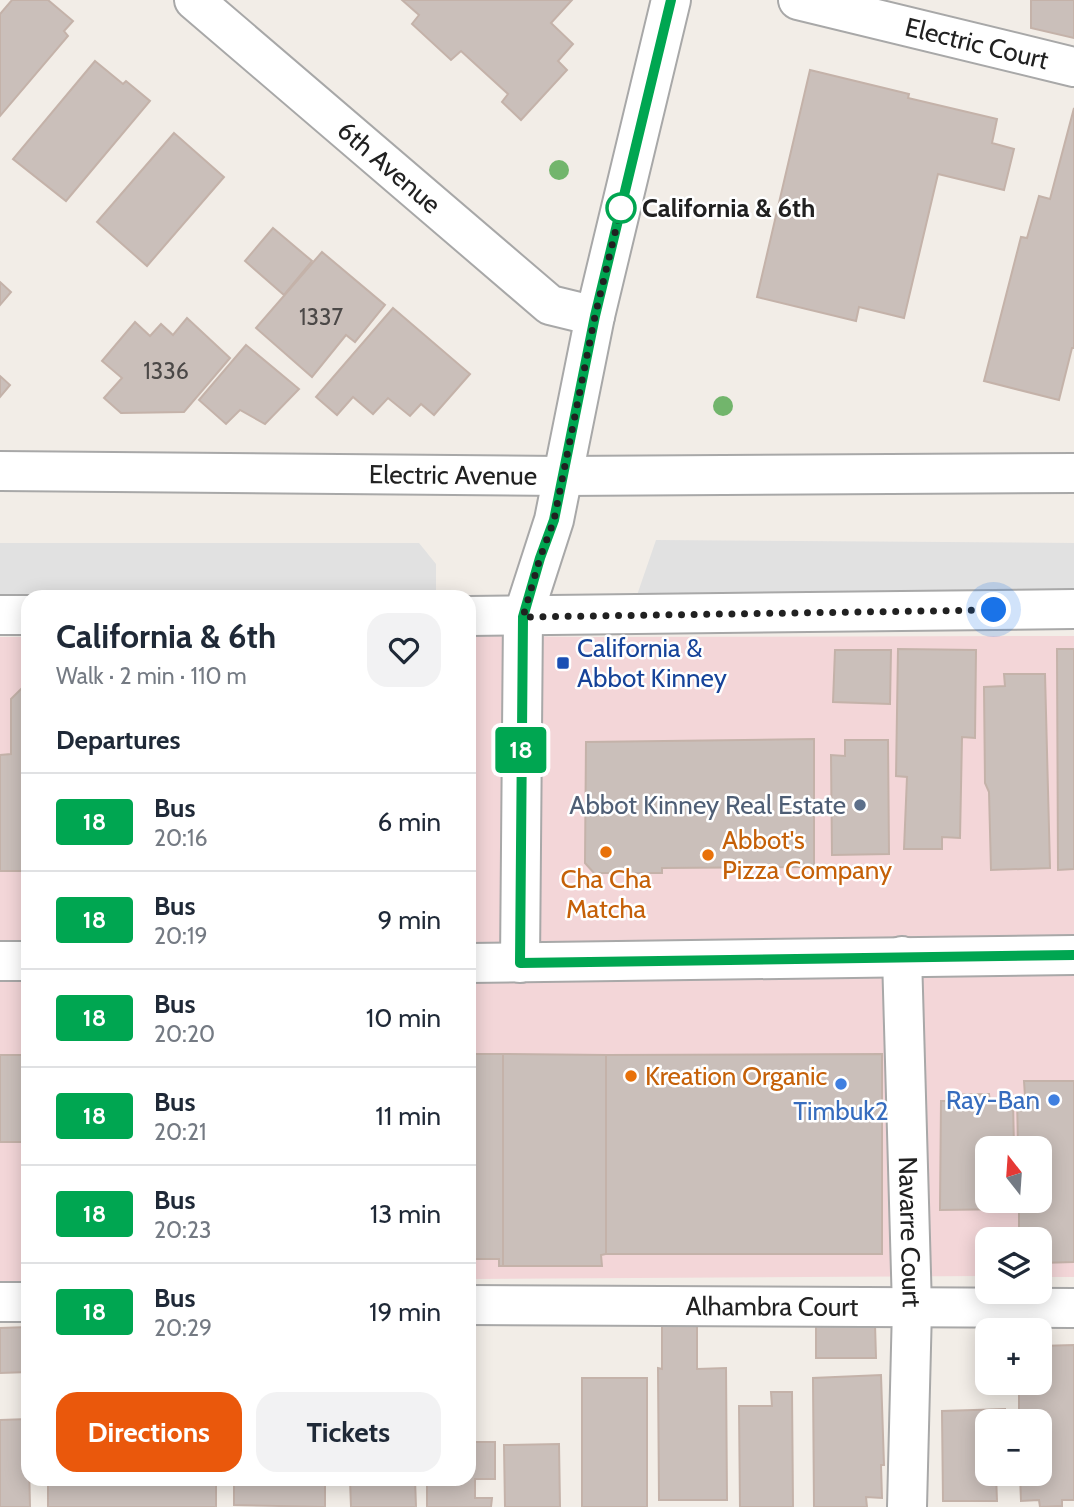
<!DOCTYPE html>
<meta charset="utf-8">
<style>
body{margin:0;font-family:Cabin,sans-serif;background:#f2f2f3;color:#1f2937;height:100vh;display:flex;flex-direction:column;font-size:26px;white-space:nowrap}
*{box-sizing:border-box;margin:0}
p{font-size:23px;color:#747a83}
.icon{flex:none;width:38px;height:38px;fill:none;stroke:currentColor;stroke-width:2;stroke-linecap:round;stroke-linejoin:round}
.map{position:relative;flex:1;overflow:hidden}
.panel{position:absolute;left:21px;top:590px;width:455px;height:896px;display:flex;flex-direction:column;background:#fff;border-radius:21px;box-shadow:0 4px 18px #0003}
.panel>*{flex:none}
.badge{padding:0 14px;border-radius:5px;font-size:24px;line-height:46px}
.needle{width:46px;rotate:343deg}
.controls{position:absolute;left:975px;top:1136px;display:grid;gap:14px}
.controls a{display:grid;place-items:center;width:77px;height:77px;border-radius:14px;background:#fff;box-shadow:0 4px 18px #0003;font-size:35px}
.you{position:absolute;width:35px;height:35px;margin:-18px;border:5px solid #fff;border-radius:50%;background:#1a73e8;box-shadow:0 0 0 10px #1a73e833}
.map>.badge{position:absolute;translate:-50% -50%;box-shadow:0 0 0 4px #fff}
h2{padding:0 35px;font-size:26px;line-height:63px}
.round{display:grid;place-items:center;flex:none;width:74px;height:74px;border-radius:21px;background:#f2f2f3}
.summary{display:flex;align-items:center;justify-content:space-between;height:119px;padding:0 35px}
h1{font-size:33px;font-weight:700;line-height:52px}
.primary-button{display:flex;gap:14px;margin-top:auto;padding:14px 35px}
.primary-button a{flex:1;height:80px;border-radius:21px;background:#ea580c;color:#fff;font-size:28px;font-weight:700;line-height:80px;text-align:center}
.primary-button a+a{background:#f2f2f3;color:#1f2937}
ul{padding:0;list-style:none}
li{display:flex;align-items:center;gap:21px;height:98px;padding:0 35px;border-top:2px solid #e0e1e3}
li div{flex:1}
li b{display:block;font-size:26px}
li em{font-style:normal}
li .badge{min-width:77px;font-weight:700;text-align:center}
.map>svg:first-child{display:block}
</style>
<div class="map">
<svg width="1074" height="1507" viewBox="0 0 1074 1507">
<rect width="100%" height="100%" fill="#f2ede7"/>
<g fill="#f3d6d8" fill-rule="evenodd">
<path d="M 469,636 L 592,637 L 1074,636 L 1074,1277 L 1040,1277 L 1040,1239 L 987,1239 L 987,1276 L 469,1279 ZM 987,1148 L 1040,1148 L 1040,1200 L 987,1200 Z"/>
<rect x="0" y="637" width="28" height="645"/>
</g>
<g fill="#e1e1e1">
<path d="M 656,540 L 1074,543 L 1074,597 L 636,598 Z"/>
<path d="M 0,543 L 419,543 L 436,564 L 436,597 L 28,597 L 0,603 Z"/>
</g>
<g fill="#cabfba" stroke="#c4b2a9" stroke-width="2">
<path d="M 12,0 L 48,0 L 73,21 L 64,31 L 68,36 L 0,116 L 0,14 Z"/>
<path d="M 402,0 L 572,0 L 551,23 L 573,44 L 558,61 L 567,70 L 521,120 L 502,102 L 508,94 L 461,51 L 451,60 L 412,24 L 419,15 Z"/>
<path d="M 1031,0 L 1074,0 L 1074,38 L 1031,28 Z"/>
<path d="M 95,61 L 123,84 L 126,81 L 150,101 L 66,201 L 13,159 Z"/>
<path d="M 810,70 L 909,94 L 908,98 L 997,119 L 992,143 L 1014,149 L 1004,190 L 938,174 L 904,318 L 859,307 L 856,321 L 757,297 Z"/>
<path d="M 1074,108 L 1074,348 L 1072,348 L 1059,400 L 984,381 L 1021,237 L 1027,238 L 1039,196 L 1050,199 Z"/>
<path d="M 174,133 L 224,177 L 147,266 L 97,222 Z"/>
<path d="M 273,228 L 312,261 L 284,295 L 245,261 Z"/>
<path d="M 322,252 L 385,305 L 355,342 L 346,335 L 312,377 L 256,328 Z"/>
<path d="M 0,282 L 11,292 L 0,305 Z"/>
<path d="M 393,308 L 470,374 L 434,415 L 421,404 L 410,416 L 388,398 L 373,414 L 353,397 L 337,415 L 316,397 Z"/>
<path d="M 187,318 L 230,358 L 184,412 L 121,413 L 104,398 L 122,378 L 102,361 L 135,322 L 150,336 L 161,324 L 173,335 Z"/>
<path d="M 246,345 L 299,389 L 265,424 L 240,410 L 226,424 L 199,400 Z"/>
<path d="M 0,376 L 10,385 L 0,397 Z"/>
<path d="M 898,649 L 976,650 L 975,738 L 962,737 L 960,838 L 942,837 L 942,849 L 904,849 L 907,777 L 896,776 Z"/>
<path d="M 1057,649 L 1074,649 L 1074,869 L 1058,870 Z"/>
<path d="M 835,650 L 891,650 L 890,704 L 833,702 Z"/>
<path d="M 1004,674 L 1045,674 L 1050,868 L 991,870 L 989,792 L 985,783 L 984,687 L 1005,686 Z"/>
<path d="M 22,688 L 28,689 L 28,871 L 0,871 L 0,755 L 11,754 L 11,699 Z"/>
<path d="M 814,739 L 814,867 L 662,868 L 662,873 L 594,873 L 585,863 L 586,742 Z"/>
<path d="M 845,740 L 888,740 L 889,854 L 832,855 L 831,755 L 845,756 Z"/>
<path d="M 469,1054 L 503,1054 L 503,1266 L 499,1266 L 499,1259 L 469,1259 Z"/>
<path d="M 503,1054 L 606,1055 L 606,1254 L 601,1255 L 602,1266 L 503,1266 Z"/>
<path d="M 882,1054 L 882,1254 L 606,1254 L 606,1055 Z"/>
<path d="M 0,1055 L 28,1055 L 27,1142 L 0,1142 Z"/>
<path d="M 1024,1081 L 1074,1081 L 1074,1262 L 1040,1263 L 1040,1239 L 1019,1239 L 1019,1200 L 1040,1200 L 1040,1148 L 1018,1148 L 1017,1096 L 1025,1096 Z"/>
<path d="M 989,1094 L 990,1102 L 1013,1101 L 1014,1148 L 987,1148 L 987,1200 L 1014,1200 L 1015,1209 L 940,1210 L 941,1101 L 946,1101 L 946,1095 Z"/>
<path d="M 697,1323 L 697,1369 L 726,1368 L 727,1500 L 659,1500 L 658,1368 L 662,1369 L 662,1324 Z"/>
<path d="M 816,1324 L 875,1324 L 876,1358 L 816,1358 Z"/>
<path d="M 28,1327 L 28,1372 L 0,1373 L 0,1328 Z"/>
<path d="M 1074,1345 L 1074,1500 L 1062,1500 L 1062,1506 L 1040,1507 L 1039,1500 L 1021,1501 L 1020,1474 L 1040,1474 L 1040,1421 L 1019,1421 L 1019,1382 L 1040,1382 L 1040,1346 Z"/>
<path d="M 881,1375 L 884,1465 L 881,1465 L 882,1498 L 866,1497 L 867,1507 L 814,1507 L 813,1378 Z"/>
<rect x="582" y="1378" width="65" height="129"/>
<path d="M 771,1392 L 792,1392 L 793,1507 L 740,1507 L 739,1406 L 772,1406 Z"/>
<path d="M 1005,1409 L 1005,1421 L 987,1421 L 987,1474 L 996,1474 L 997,1501 L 943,1501 L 942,1411 Z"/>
<path d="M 28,1419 L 30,1507 L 0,1507 L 0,1420 Z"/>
<path d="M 469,1442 L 495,1442 L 495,1479 L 475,1479 L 475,1498 L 492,1498 L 491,1507 L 427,1507 L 427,1479 L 469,1479 Z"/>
<path d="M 559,1444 L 560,1507 L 505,1507 L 504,1445 Z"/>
<rect x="48" y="1479" width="168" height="28"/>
<path d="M 234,1479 L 325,1479 L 325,1507 L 234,1505 Z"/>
<path d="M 350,1479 L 415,1479 L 416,1507 L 351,1507 Z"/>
</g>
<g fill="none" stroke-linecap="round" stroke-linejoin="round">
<g stroke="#a8a8a8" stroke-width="42">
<g id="minor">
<path id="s1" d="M 194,0 L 550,305 L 595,316"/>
<path id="s2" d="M 798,0 L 1074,67"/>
<path id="s3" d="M 0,471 L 561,476 L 1074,473"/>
<path d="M 0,615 L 28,615"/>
<path d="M 469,616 L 1074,609"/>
<path id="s4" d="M 902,956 L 912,1308 L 907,1507"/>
<path d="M 0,961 L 28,961"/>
<path d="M 469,963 L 1074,955"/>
<path d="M 520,963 L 523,616 L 554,520 L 595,316 L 671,0"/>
<path d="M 0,1302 L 28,1302"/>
<path id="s5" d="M 469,1305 L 1074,1308"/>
</g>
</g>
<use href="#minor" stroke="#fff" stroke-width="38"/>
</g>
<g fill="#72b56c">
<circle cx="559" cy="170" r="10"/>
<circle cx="723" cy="406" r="10"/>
</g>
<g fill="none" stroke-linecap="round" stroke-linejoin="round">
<g stroke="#fff" stroke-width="16">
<path id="line" d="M 671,0 L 595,316 L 554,520 L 540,558 L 523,617 L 520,963 L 1074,955"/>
</g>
<use href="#line" stroke="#00a651" stroke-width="10"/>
<path stroke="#212121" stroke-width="7" stroke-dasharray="0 12.6" d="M 621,208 L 595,316 L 554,520 L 540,558 L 523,617 L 994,610"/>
</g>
<circle fill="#fff" stroke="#00a651" stroke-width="3.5" cx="621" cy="208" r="14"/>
<rect fill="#1a4fb4" stroke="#fff" stroke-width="2.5" x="556" y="656" width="14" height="14" rx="3.5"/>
<circle fill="#5c6f8a" stroke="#fff" stroke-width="2.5" cx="860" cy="805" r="7"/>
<g fill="#e8710a" stroke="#fff" stroke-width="2.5">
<circle cx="606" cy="852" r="7"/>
<circle cx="708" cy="855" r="7"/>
<circle cx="631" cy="1076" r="7"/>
</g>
<g fill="#3f7fe0" stroke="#fff" stroke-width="2.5">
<circle cx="841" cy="1084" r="7"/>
<circle cx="1054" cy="1100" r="7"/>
</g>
<g text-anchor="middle" stroke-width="5" stroke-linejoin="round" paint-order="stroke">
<g font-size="23" fill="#4b4847">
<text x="321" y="325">1337</text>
<text x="166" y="379">1336</text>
</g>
<g font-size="26" fill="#212121" stroke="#fff">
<text dy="9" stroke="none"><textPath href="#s2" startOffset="184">Electric Court</textPath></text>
<text dy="9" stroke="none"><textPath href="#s1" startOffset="257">6th Avenue</textPath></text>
<text dy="9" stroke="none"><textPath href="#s3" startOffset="453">Electric Avenue</textPath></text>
<text dy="9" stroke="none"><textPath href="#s4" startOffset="276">Navarre Court</textPath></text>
<text dy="9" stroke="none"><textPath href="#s5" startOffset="303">Alhambra Court</textPath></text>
</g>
<g font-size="26" font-weight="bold" fill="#212121" stroke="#fff" text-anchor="start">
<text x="642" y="217">California &amp; 6th</text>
</g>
<g font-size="26" fill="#164399" stroke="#fff" text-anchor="start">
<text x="577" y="657">California &amp;<tspan x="577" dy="30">Abbot Kinney</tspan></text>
</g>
<g font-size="26" fill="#4e5e75" stroke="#fff" text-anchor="end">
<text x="846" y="814">Abbot Kinney Real Estate</text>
</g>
<g font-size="26" fill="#c56008" stroke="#fff" text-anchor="start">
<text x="722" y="849">Abbot's<tspan x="722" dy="30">Pizza Company</tspan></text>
<text x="606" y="888" text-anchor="middle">Cha Cha<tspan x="606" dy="30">Matcha</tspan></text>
<text x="645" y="1085">Kreation Organic</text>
</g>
<g font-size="26" fill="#366cbe" stroke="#fff" text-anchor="end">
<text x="1040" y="1109">Ray-Ban</text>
<text x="841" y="1120" text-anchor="middle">Timbuk2</text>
</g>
</g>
</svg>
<div class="controls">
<a><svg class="needle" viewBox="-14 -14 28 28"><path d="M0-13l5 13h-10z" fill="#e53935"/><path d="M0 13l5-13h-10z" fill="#747a83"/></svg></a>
<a><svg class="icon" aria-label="layers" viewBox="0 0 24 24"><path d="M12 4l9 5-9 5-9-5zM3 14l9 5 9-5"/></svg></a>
<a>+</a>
<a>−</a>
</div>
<div class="you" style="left:994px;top:610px"></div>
<b class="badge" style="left:521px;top:750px;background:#00a651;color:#fff">18</b>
<section class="panel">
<div class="summary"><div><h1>California &amp; 6th</h1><p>Walk · 2 min · 110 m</p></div><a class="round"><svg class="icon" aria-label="heart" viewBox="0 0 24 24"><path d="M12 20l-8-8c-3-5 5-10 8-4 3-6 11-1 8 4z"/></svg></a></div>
<h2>Departures</h2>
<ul>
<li><span class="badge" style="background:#00a651;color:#fff">18</span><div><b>Bus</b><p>20:16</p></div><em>6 min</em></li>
<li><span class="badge" style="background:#00a651;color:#fff">18</span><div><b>Bus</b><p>20:19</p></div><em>9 min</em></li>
<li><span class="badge" style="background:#00a651;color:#fff">18</span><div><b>Bus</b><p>20:20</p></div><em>10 min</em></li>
<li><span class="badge" style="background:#00a651;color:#fff">18</span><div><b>Bus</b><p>20:21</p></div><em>11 min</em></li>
<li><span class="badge" style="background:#00a651;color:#fff">18</span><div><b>Bus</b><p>20:23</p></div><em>13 min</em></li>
<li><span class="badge" style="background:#00a651;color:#fff">18</span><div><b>Bus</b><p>20:29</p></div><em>19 min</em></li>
</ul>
<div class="primary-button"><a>Directions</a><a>Tickets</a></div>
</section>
</div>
